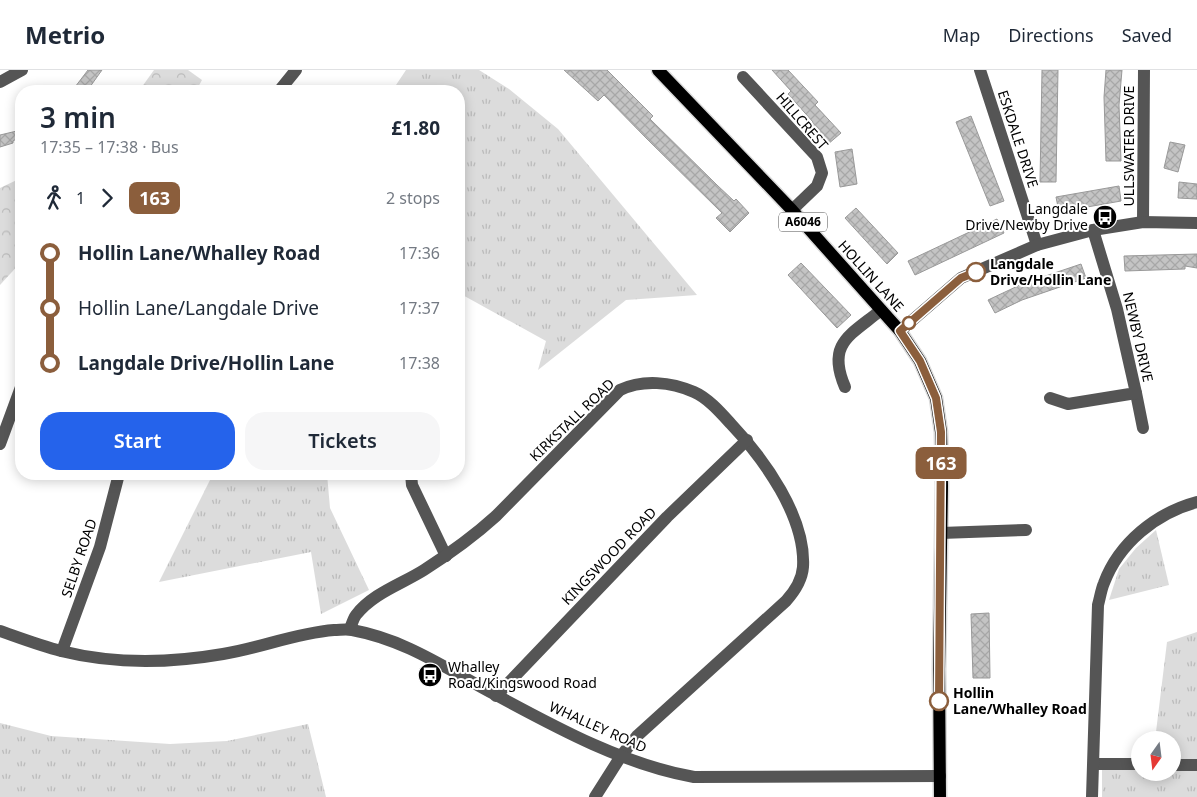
<!DOCTYPE html>
<meta charset="utf-8">
<style>
body{margin:0;font-family:"Noto Sans",sans-serif;background:#f6f6f7;color:#1f2937;height:100vh;display:flex;flex-direction:column;font-size:19px;white-space:nowrap}
*{box-sizing:border-box;margin:0}
p{font-size:16px;color:#747a83}
.icon{flex:none;width:28px;height:28px;fill:none;stroke:currentColor;stroke-width:2;stroke-linecap:round;stroke-linejoin:round}
.map{position:relative;flex:1;overflow:hidden}
.panel{position:absolute;left:15px;top:15px;width:450px;height:395px;display:flex;flex-direction:column;background:#fff;border-radius:20px;box-shadow:0 2px 12px #0003}
.panel>*{flex:none}
.badge{padding:0 10px;border-radius:8px;font-size:18px;line-height:32px}
.needle{width:32px;rotate:194deg}
.buttons{position:absolute;left:1131px;top:661px;display:grid;gap:10px}
.buttons a{display:grid;place-items:center;width:50px;height:50px;border-radius:50%;background:#fff;box-shadow:0 2px 12px #0003;font-size:25px}
.map>.badge{position:absolute;translate:-50% -50%;box-shadow:0 0 0 2px #fff}
.legs{display:flex;align-items:center;gap:8px;height:55px;padding:0 25px;font-size:16px}
.legs p{margin-inline-start:auto}
.head{display:flex;align-items:center;justify-content:space-between;height:85px;padding:0 25px}
h1{font-size:28px;font-weight:600;line-height:38px}
.button{display:flex;gap:10px;margin-top:auto;padding:10px 25px}
.button a{flex:1;height:58px;border-radius:20px;background:#2563eb;color:#fff;font-size:20px;font-weight:600;line-height:58px;text-align:center}
.button a+a{background:#f6f6f7;color:#1f2937}
ul{padding:0 25px;list-style:none}
li{display:flex;align-items:center;gap:18px;height:55px;font-size:19px}
li i{display:grid;place-items:center;width:8px;height:100%;margin:0 6px;background:currentColor}
li i::after{content:'';width:12px;height:12px;margin:-6px;border:4px solid;border-radius:50%;background:#fff}
li p{margin-inline-start:auto}
li:first-child i{background:linear-gradient(#0000 50%,currentColor 0)}
li:last-child i{background:linear-gradient(currentColor 50%,#0000 0)}
header{display:flex;align-items:center;gap:30px;box-sizing:border-box;height:70px;padding:0 25px;background:#fff;border-bottom:1px solid #e0e1e3}
header strong{font-size:24px}
nav{display:flex;gap:28px;margin-inline-start:auto;font-size:18px}
.map>svg:first-child{display:block}
</style>
<header>
<strong>Metrio</strong>
<nav><a>Map</a><a>Directions</a><a>Saved</a></nav>
</header>
<div class="map">
<svg width="1197" height="727" viewBox="0 0 1197 727">
<defs>
<pattern id="grass-tufts" width="24" height="20" patternUnits="userSpaceOnUse" patternTransform="scale(1.25)"><rect width="24" height="20" fill="#dcdcdc"/><path d="M3 7l-1-3M5 7V3M7 7l1-3M15 17l-1-3M17 17v-4M19 17l1-3" fill="none" stroke="#bbb"/></pattern>
<pattern id="forest-crowns" width="20" height="18" patternUnits="userSpaceOnUse" patternTransform="scale(1.25)"><rect width="20" height="18" fill="#dcdcdc"/><path d="M2 6a3 3 0 1 1 6 0M12 15a3 3 0 1 1 6 0" fill="none" stroke="#bbb"/></pattern>
<pattern id="building-cross-hatch" width="8" height="8" patternUnits="userSpaceOnUse" patternTransform="scale(1.25)"><rect width="8" height="8" fill="#c4c4c4"/><path d="M0 0l8 8M0 8l8-8" fill="none" stroke="#a7a7a7"/></pattern>
</defs>
<rect width="100%" height="100%" fill="#fff"/>
<g fill="url(#grass-tufts)">
<path d="M 406,0 L 479,0 L 509,19 L 558,59 L 697,225 L 626,230 L 538,300 L 546,271 L 459,223 L 459,21 L 392,21 Z"/>
<path d="M 213,404 L 327,404 L 330,438 L 369,520 L 321,544 L 311,482 L 159,512 Z"/>
<path d="M 1156,460 L 1169,515 L 1109,530 L 1119,499 L 1136,478 Z"/>
<path d="M 1197,562 L 1197,727 L 1102,727 L 1102,689 L 1140,689 L 1140,702 L 1172,702 L 1172,670 L 1155,670 L 1167,572 Z"/>
<path d="M 0,653 L 51,666 L 170,674 L 227,671 L 308,654 L 326,727 L 0,727 Z"/>
</g>
<g fill="url(#forest-crowns)">
<path d="M 154,0 L 188,0 L 202,10 L 196,21 L 139,21 Z"/>
<path d="M 21,108 L 21,192 L 0,215 L 0,118 Z"/>
</g>
<g fill="url(#building-cross-hatch)" stroke="#999">
<path d="M 88,0 L 102,0 L 87,21 L 72,21 Z"/>
<path d="M 564,0 L 607,0 L 653,46 L 650,49 L 717,115 L 734,131 L 736,129 L 749,143 L 730,162 L 716,148 L 722,143 L 647,69 L 604,25 L 598,31 Z"/>
<path d="M 772,0 L 788,0 L 818,32 L 815,35 L 841,63 L 827,75 L 809,55 L 813,52 L 788,24 L 791,21 Z"/>
<path d="M 1042,0 L 1058,0 L 1056,112 L 1040,112 Z"/>
<path d="M 1106,0 L 1122,0 L 1119,35 L 1121,91 L 1106,91 L 1104,27 Z"/>
<path d="M 971,46 L 1004,131 L 990,136 L 956,52 Z"/>
<path d="M 21,60 L 21,66 L 13,71 L 13,73 L 0,77 L 0,65 Z"/>
<path d="M 1170,72 L 1185,75 L 1178,102 L 1164,98 Z"/>
<path d="M 852,79 L 857,114 L 840,117 L 835,82 Z"/>
<path d="M 1179,112 L 1197,114 L 1197,129 L 1178,128 Z"/>
<path d="M 1119,116 L 1121,131 L 1059,142 L 1056,127 Z"/>
<path d="M 856,138 L 898,183 L 887,194 L 845,148 Z"/>
<path d="M 997,149 L 1004,163 L 915,205 L 908,191 Z"/>
<path d="M 1197,184 L 1197,198 L 1185,196 L 1185,199 L 1125,201 L 1124,186 Z"/>
<path d="M 801,193 L 851,245 L 837,258 L 788,205 Z"/>
<path d="M 1081,194 L 1086,208 L 1022,230 L 995,243 L 988,230 L 1022,214 Z"/>
<path d="M 989,543 L 990,608 L 973,608 L 971,544 Z"/>
</g>
<g fill="none" stroke-linecap="round" stroke-linejoin="round">
<g stroke="#dbdbdb" stroke-width="15">
<path id="major" d="M 658,0 L 792,140 L 900,261 L 920,291 L 936,328 L 941,362 L 942,416 L 939,599 L 940,727"/>
</g>
<g stroke="#555" stroke-width="12">
<path d="M 980,0 L 1037,175"/>
<path d="M 743,7 L 817,87 L 822,103 L 817,116 L 792,140"/>
<path d="M 0,12 L 22,0"/>
<path d="M 279,21 L 296,0"/>
<path d="M 1143,152 L 1144,0"/>
<path d="M 900,261 L 961,208 L 1037,175 L 1093,160 L 1143,152 L 1197,153"/>
<path d="M 845,317 C 826,273 851,265 881,240"/>
<path d="M 1136,323 L 1143,358"/>
<path d="M 1050,328 L 1068,334 L 1136,323 L 1117,239 L 1093,160"/>
<path d="M 0,374 L 21,317"/>
<path d="M 411,404 L 412,415 L 446,486"/>
<path d="M 941,463 L 1026,460"/>
<path d="M 350,559 C 352,554 353,549 356,545 C 373,523 402,514 424,500 C 449,484 474,466 496,446 L 620,320 C 643,309 671,312 694,322 C 708,328 721,343 731,354 C 764,389 806,447 803,497 C 802,510 795,521 786,531 L 637,666 L 621,686 L 595,727"/>
<path d="M 0,561 C 20,568 41,576 61,581 C 113,594 171,593 223,584 C 260,578 296,563 334,560 C 340,560 346,559 352,560 C 407,570 448,600 496,625 C 557,658 625,695 694,707 L 940,706"/>
<path d="M 62,581 L 100,477 L 119,404"/>
<path d="M 496,626 L 667,447 L 747,370"/>
<path d="M 1094,694 L 1140,694"/>
<path d="M 1172,695 L 1197,695"/>
<path d="M 1092,727 L 1098,535 C 1100,528 1101,520 1104,513 C 1119,473 1156,443 1197,432"/>
</g>
<use href="#major" stroke="#000" stroke-width="12"/>
</g>
<g fill="none" stroke-linecap="round" stroke-linejoin="round">
<g stroke="#fff" stroke-width="11">
<path id="line-1" d="M 939,631 L 941,362 L 936,328 L 920,291 L 900,261 L 961,208 L 976,202"/>
</g>
<use href="#line-1" stroke="#8b5e3c" stroke-width="8"/>
</g>
<defs>
<g id="bus-disc" transform="scale(1.25)"><circle r="9.5" fill="#000" stroke="#fff"/><path d="M-5-6H5V4H4V6H2V4H-2V6H-4V4H-5ZM-3.5-4V0h7V-4ZM-3.5 1.2v1.5H-2V1.2ZM2 1.2v1.5H3.5V1.2Z" fill="#fff"/></g>
</defs>
<g fill-rule="evenodd">
<use href="#bus-disc" x="1105" y="147"/>
<use href="#bus-disc" x="430" y="605"/>
</g>
<g fill="#fff" stroke="#8b5e3c" stroke-width="2.5">
<circle cx="976" cy="202" r="9"/>
<circle cx="909" cy="253" r="6"/>
<circle cx="939" cy="631" r="9"/>
</g>
<g text-anchor="middle" stroke-width="4" stroke-linejoin="round" paint-order="stroke">
<rect fill="#fff" stroke="#4c4c4c" stroke-width="1" x="779" y="142.5" width="48" height="19" rx="4"/>
<g font-size="12" font-weight="bold" fill="#000">
<text x="803" y="156">A6046</text>
</g>
<g font-size="14" fill="#000" stroke="#fff">
<text transform="translate(802 51) rotate(49)" y="5">HILLCREST</text>
<text transform="translate(1018 69) rotate(72)" y="5">ESKDALE DRIVE</text>
<text transform="translate(1129 76) rotate(-90)" y="5">ULLSWATER DRIVE</text>
<text transform="translate(871 206) rotate(48)" y="5">HOLLIN LANE</text>
<text transform="translate(1138 267) rotate(77)" y="5">NEWBY DRIVE</text>
<text transform="translate(572 350) rotate(-44)" y="5">KIRKSTALL ROAD</text>
<text transform="translate(609 486) rotate(-46)" y="5">KINGSWOOD ROAD</text>
<text transform="translate(79 488) rotate(-71)" y="5">SELBY ROAD</text>
<text transform="translate(598 657) rotate(24)" y="5">WHALLEY ROAD</text>
</g>
<g font-size="14" fill="#000" stroke="#fff" text-anchor="end">
<text x="1088" y="144">Langdale<tspan x="1088" dy="16">Drive/Newby Drive</tspan></text>
<text x="448" y="602" text-anchor="start">Whalley<tspan x="448" dy="16">Road/Kingswood Road</tspan></text>
</g>
<g font-size="14" font-weight="bold" fill="#000" stroke="#fff" text-anchor="start">
<text x="990" y="199">Langdale<tspan x="990" dy="16">Drive/Hollin Lane</tspan></text>
<text x="953" y="628">Hollin<tspan x="953" dy="16">Lane/Whalley Road</tspan></text>
</g>
</g>
</svg>
<div class="buttons">
<a><svg class="needle" viewBox="-14 -14 28 28"><path d="M0-13l5 13h-10z" fill="#e53935"/><path d="M0 13l5-13h-10z" fill="#747a83"/></svg></a>
</div>
<b class="badge" style="left:941px;top:393px;background:#8b5e3c;color:#fff">163</b>
<section class="panel">
<div class="head"><div><h1>3 min</h1><p>17:35 – 17:38 · Bus</p></div><b>£1.80</b></div>
<div class="legs"><svg class="icon" aria-label="walk" viewBox="0 0 24 24"><circle cx="13" cy="4" r="2"/><path d="M13 8l-2 6 4 7M11 14l-3 7M7 12l3-4h3l4 4"/></svg>1<svg class="icon" aria-label="forward" viewBox="0 0 24 24"><path d="M9 5l7 7-7 7"/></svg><b class="badge" style="background:#8b5e3c;color:#fff">163</b><p>2 stops</p></div>
<ul>
<li><i style="color:#8b5e3c"></i><b>Hollin Lane/Whalley Road</b><p>17:36</p></li>
<li><i style="color:#8b5e3c"></i><span>Hollin Lane/Langdale Drive</span><p>17:37</p></li>
<li><i style="color:#8b5e3c"></i><b>Langdale Drive/Hollin Lane</b><p>17:38</p></li>
</ul>
<div class="button"><a>Start</a><a>Tickets</a></div>
</section>
</div>
